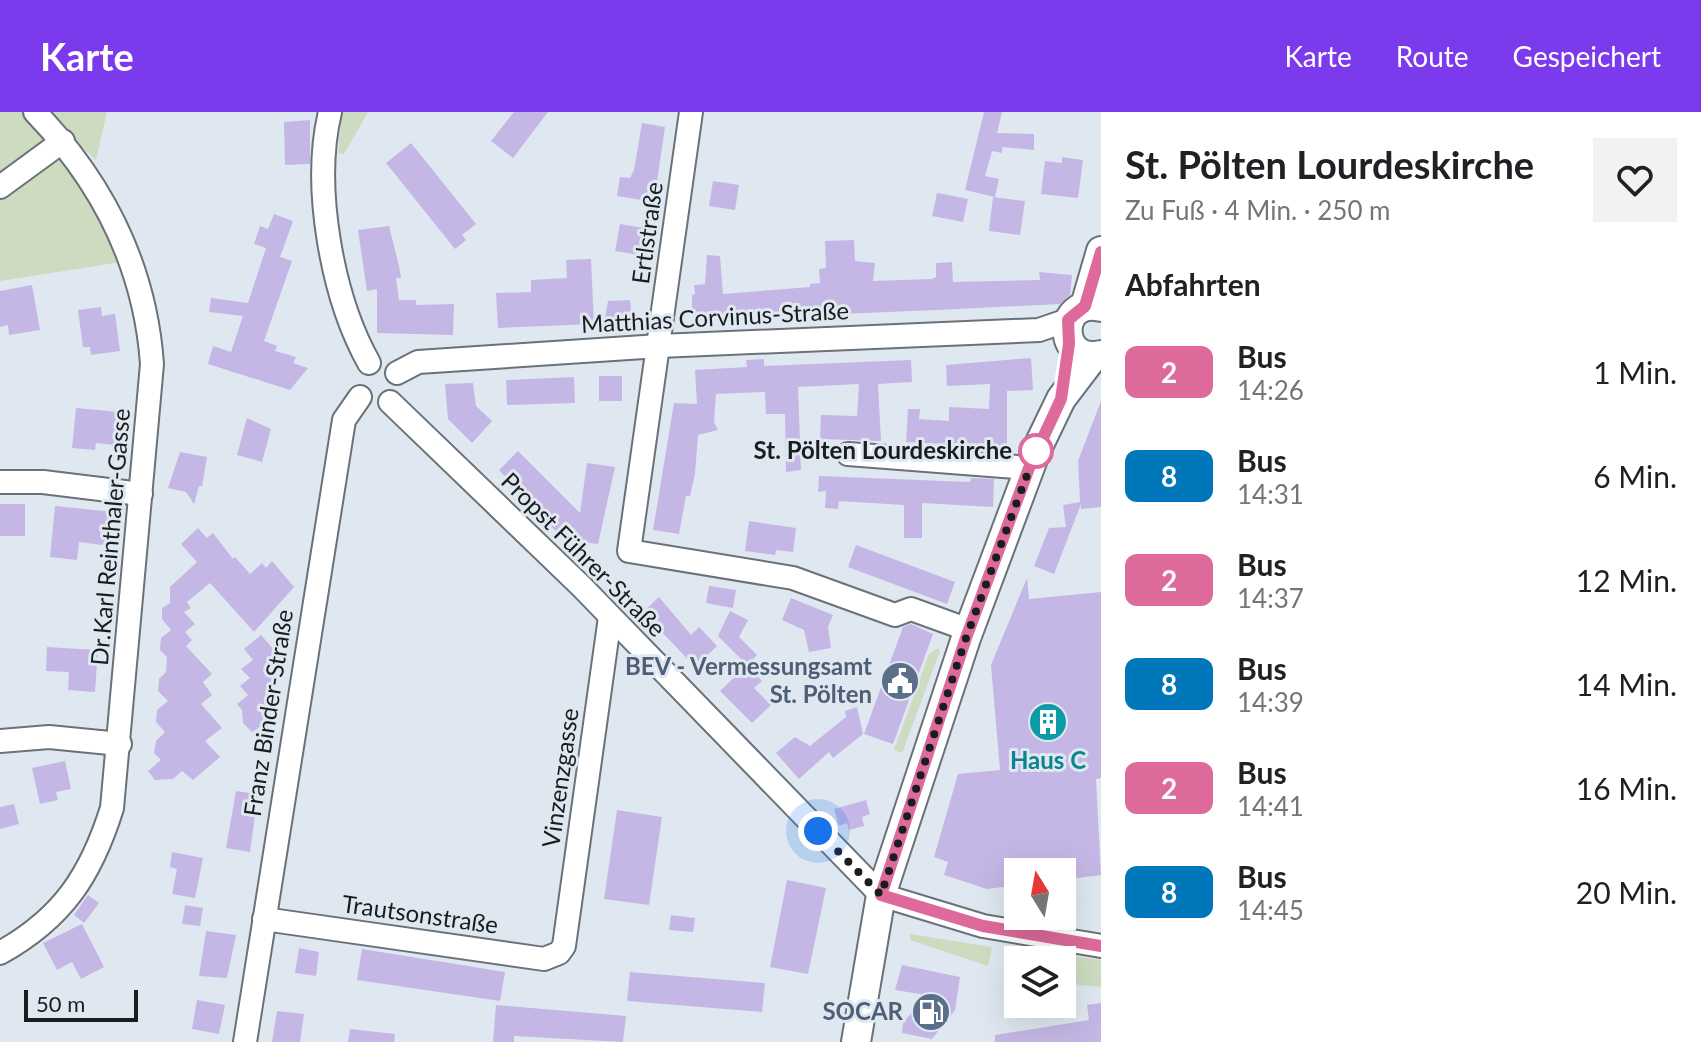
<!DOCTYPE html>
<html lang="de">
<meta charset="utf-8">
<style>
body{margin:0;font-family:Lato,sans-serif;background:#f2f2f2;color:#202124;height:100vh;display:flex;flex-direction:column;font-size:30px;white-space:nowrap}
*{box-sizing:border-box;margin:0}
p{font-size:26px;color:#757577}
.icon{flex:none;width:44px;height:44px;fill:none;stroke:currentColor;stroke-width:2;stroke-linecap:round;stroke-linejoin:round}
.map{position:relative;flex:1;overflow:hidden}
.sheet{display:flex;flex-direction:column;background:#fff;width:600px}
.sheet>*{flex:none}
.badge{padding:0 16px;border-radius:12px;font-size:28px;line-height:52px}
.needle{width:52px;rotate:349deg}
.controls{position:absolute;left:1004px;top:746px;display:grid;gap:16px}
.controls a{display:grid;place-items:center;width:72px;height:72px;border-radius:0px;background:#fff;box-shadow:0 8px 32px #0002;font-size:40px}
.scale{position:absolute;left:24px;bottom:20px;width:114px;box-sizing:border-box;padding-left:8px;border:4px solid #191d1f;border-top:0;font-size:22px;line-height:28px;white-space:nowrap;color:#191d1f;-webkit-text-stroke:6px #dfe8f0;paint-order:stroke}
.you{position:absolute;width:40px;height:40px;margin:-20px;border:6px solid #fff;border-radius:50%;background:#1a73e8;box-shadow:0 0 0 12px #1a73e833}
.map>.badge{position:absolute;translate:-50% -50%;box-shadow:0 0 0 4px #fff}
h2{padding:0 24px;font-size:30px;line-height:72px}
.round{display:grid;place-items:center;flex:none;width:84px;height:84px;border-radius:0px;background:#f2f2f2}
.headline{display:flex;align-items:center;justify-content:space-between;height:136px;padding:0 24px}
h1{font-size:38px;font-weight:700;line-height:60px}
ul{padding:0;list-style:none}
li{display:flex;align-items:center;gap:24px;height:104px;padding:0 24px}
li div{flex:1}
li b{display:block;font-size:30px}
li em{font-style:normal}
li .badge{min-width:88px;font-weight:700;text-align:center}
header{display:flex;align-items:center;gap:48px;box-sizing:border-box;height:112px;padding:0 40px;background:#7c3aed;color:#fff}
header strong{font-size:38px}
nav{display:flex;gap:44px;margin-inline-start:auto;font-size:28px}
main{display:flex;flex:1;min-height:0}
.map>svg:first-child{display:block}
</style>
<header>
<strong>Karte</strong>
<nav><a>Karte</a><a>Route</a><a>Gespeichert</a></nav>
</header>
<main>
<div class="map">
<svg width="1101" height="930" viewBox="0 0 1101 930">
<rect width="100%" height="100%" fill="#dfe8f0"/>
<g fill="#cddbc0">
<path d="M 0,0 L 21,0 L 48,28 L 0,62 Z"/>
<path d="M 44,0 L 107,0 L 96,48 Z"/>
<path d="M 342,0 L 368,0 L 344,42 L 338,41 Z"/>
<path d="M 60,43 L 100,97 L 121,150 L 0,169 L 0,86 Z"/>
<path d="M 938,536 L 940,539 L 902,641 L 894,638 L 929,542 Z"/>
<path d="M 910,822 L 992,835 L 988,854 L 910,828 Z"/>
<path d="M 1025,838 L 1101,848 L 1101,875 L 1062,871 L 1062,848 L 1018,848 L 1018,863 L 1010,861 L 1013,845 Z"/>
</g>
<g fill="#c4b7e5">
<path d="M 514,0 L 548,0 L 513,46 L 491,29 Z"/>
<path d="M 984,0 L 1002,0 L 997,21 L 1034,22 L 1034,38 L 1002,35 L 1002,41 L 992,39 L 985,64 L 999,67 L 995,85 L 965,78 Z"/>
<path d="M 310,8 L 310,52 L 285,53 L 284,10 Z"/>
<path d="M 642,11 L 665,15 L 654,90 L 617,84 L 620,65 L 630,66 L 634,58 Z"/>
<path d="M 411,31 L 476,112 L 462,123 L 466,128 L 455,137 L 386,51 Z"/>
<path d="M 1062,45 L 1083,48 L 1078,86 L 1041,82 L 1045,49 L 1062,51 Z"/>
<path d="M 713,69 L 739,73 L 735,98 L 709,94 Z"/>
<path d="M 937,81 L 968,87 L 963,110 L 932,104 Z"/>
<path d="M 993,85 L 1025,89 L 1020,123 L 989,119 Z"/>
<path d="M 274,102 L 293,109 L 280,145 L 292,149 L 264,229 L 277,234 L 275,239 L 296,245 L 293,251 L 308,256 L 290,278 L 208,252 L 213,234 L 231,240 L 243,204 L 209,200 L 211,186 L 248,191 L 266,136 L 254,132 L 260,114 L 268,117 Z"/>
<path d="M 620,112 L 649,117 L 645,144 L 615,139 Z"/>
<path d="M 389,114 L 399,154 L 401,166 L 396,166 L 399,188 L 416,188 L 416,193 L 454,192 L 453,223 L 377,221 L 377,177 L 367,179 L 358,118 Z"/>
<path d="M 854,128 L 855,149 L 875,151 L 873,169 L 932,167 L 936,165 L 936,151 L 952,150 L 953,170 L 1040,168 L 1039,160 L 1072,163 L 1070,183 L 1060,192 L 937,198 L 697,208 L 697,200 L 692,200 L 692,183 L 695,182 L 694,173 L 705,172 L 707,143 L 720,144 L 723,182 L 810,175 L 810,172 L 820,171 L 819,157 L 826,156 L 825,129 Z"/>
<path d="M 591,147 L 594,212 L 498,216 L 496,181 L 531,180 L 531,168 L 567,166 L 566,148 Z"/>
<path d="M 32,173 L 40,218 L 9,223 L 8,213 L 0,215 L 0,179 Z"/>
<path d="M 630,188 L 632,210 L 604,212 L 608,189 Z"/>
<path d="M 101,195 L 102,204 L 115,202 L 120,239 L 91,243 L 90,235 L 83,235 L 78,198 Z"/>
<path d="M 1031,246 L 1033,278 L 1007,279 L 1007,336 L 906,330 L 908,297 L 920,297 L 919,307 L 949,309 L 949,295 L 989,297 L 990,272 L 947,274 L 946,253 Z"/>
<path d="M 764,247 L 764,254 L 911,248 L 912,270 L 878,272 L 881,329 L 820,327 L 821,303 L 857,304 L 859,272 L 798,275 L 801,358 L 786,360 L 785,302 L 766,302 L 765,280 L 716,282 L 714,310 L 718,318 L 698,323 L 695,362 L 690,384 L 686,384 L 679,422 L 653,418 L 674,291 L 697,292 L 695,258 L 747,255 L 746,248 Z"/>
<rect x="599" y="264" width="23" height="25"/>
<path d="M 574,265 L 575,291 L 507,293 L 506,268 Z"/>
<path d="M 473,271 L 476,294 L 492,309 L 472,331 L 448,307 L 445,272 Z"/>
<path d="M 1101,289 L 1101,395 L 1081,397 L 1081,392 L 1054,462 L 1034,454 L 1049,416 L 1066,415 L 1063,393 L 1080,390 L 1078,349 Z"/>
<path d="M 76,296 L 119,300 L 115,333 L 96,331 L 95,338 L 72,336 Z"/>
<path d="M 247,306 L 271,317 L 262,350 L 237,343 Z"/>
<path d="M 518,339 L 580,401 L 587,351 L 615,355 L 598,432 L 564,428 L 499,358 Z"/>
<path d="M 180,340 L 207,345 L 202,374 L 199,374 L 194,392 L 186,380 L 168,376 Z"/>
<path d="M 819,364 L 970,370 L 971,366 L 994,367 L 993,395 L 922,391 L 922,426 L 904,426 L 904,393 L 839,389 L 838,397 L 825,396 L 826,379 L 818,380 Z"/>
<rect x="0" y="392" width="25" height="32"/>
<path d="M 55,394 L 114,400 L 111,434 L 79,430 L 77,448 L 50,445 Z"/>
<path d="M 749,409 L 796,416 L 793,440 L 776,438 L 775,443 L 745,439 Z"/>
<path d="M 198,416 L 207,426 L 213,421 L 233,447 L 235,445 L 250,462 L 262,451 L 266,456 L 272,449 L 294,475 L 254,520 L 210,471 L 187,490 L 191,496 L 184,500 L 195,512 L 185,520 L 192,528 L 186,534 L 212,562 L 203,570 L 212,583 L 201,592 L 222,616 L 205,629 L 220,645 L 193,668 L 182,659 L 173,667 L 155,668 L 148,659 L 161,648 L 154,641 L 156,629 L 165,620 L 156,610 L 157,598 L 168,589 L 158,579 L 159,567 L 166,560 L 167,545 L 160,538 L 161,526 L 171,518 L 162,507 L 162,496 L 170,491 L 170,475 L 197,450 L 181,432 Z"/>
<path d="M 856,433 L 955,470 L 947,492 L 848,455 Z"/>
<path d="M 1027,466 L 1029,487 L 1101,480 L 1101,666 L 1096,667 L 1101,763 L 1062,768 L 1062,760 L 1018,760 L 1018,773 L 987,777 L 944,763 L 948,750 L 934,745 L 958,662 L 1000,658 L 991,553 Z"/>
<path d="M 709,474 L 736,478 L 733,496 L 706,491 Z"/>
<path d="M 659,485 L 691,523 L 699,515 L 717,534 L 695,555 L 643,500 Z"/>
<path d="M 791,486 L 833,503 L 828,515 L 831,536 L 809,540 L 804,518 L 782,508 Z"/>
<path d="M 730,499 L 748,508 L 739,525 L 757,543 L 747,553 L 718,524 Z"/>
<path d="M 911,512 L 933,522 L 893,632 L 864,622 L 903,515 Z"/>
<path d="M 261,523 L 275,539 L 272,542 L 276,547 L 272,550 L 277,555 L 270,608 L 252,620 L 243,611 L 242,598 L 237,592 L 248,583 L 240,574 L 250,566 L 241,557 L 253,548 L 244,537 Z"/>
<path d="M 47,535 L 98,538 L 95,580 L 68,578 L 69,560 L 46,559 Z"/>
<path d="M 747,553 L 762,569 L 754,576 L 771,593 L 752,611 L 720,579 Z"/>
<path d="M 857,595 L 863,622 L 833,646 L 829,640 L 799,667 L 776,641 L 795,625 L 810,634 L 846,605 L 845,599 Z"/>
<path d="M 65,649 L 71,677 L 56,680 L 58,688 L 40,692 L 32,656 Z"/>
<path d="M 236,679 L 258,682 L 250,740 L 226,736 Z"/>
<path d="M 866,688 L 870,702 L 862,705 L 864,714 L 849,718 L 847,711 L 839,714 L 834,697 Z"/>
<path d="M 14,692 L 19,712 L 0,717 L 0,695 Z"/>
<path d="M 617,698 L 662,705 L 649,793 L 604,787 Z"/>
<path d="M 172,740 L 203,746 L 195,786 L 172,782 L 177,757 L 170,755 Z"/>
<path d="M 787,768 L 826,776 L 808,862 L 770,855 Z"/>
<path d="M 88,783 L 99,791 L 84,811 L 74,803 Z"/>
<path d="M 185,793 L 203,796 L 200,814 L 182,812 Z"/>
<path d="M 671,803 L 695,806 L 693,820 L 669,818 Z"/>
<path d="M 82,812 L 104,855 L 81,867 L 72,850 L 57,858 L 43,831 Z"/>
<path d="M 206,819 L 236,823 L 227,866 L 199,864 Z"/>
<path d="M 299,836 L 319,840 L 316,864 L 295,861 Z"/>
<path d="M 362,837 L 505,860 L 500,889 L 357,868 Z"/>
<path d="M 902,853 L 960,865 L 955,898 L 932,927 L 902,921 L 903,911 L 926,883 L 895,878 Z"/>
<path d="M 630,860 L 765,871 L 762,900 L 627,889 Z"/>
<path d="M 197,888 L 225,893 L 219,922 L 192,917 Z"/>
<path d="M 1101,891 L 1101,930 L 995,930 L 995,923 L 1089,908 L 1087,893 Z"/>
<path d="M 496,893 L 626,904 L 623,930 L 514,924 L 514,930 L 493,930 Z"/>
<path d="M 277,899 L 304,902 L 300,930 L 272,930 Z"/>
<path d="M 350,917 L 395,922 L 394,930 L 348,930 Z"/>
</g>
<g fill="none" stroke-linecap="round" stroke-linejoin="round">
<g stroke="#697278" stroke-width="26">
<g id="minor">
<path d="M 330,0 C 312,75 332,185 369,251"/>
<path d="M 691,0 L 629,439 L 793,466 L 895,503 L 911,497 L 969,518"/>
<path d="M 0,75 L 63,29"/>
<path d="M 397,261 L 418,250 L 659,234 L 1039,218 L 1068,208"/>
<path d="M 390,290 L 582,475 L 881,783 L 983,814 L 1101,834"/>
<path d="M 848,342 L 1029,356"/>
<path d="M 0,370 L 43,370 L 141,382"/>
<path d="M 0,629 L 49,625 L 120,632"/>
<path d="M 264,807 L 544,847 L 559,841 L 564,834 L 610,505"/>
<path d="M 0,841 C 63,806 91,763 112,696 L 152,252 C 145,154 103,71 35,0"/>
<path d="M 245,930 L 344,308 L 360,285"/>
</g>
</g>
<g stroke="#697278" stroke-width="32">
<g id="major">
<path d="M 1085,194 L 1101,139"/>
<path d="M 1101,195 C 1056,184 1057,253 1101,243"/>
<path d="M 856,930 L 881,783 L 966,526 L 1036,339 L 1061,287 L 1093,245"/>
</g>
</g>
<use href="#minor" stroke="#fff" stroke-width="22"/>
<use href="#major" stroke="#fff" stroke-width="28"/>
</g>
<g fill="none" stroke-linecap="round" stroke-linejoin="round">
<g stroke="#fff" stroke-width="18">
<path id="line" d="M 1101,140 L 1085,194 L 1068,208 L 1069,232 L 1061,287 L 1029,356 L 966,526 L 881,783 L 983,814 L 1101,834"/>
</g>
<use href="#line" stroke="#dd6a9b" stroke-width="12"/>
<path stroke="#191d1f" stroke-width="8" stroke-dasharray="0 14.4" d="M 818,719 L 881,783 L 966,526 L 1036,339"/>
</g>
<defs>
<g id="civic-disc" transform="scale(2)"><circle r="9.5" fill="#5c6f8a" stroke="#dfe8f0"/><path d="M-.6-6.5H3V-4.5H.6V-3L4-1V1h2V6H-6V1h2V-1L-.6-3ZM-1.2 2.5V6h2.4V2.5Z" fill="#fff"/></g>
<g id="building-disc" transform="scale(2)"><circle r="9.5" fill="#0f9aa8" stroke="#dfe8f0"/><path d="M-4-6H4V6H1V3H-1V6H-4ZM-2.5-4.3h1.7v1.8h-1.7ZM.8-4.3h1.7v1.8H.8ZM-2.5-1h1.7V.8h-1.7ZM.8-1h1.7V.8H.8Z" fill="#fff"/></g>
<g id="fuel-disc" transform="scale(2)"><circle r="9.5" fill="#5c6f8a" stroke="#dfe8f0"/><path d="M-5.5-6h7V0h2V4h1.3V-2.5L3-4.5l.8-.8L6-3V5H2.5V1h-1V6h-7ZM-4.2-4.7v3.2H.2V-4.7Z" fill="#fff"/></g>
</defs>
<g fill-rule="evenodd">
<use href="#civic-disc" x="900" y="569"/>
<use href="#building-disc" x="1048" y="610"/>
<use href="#fuel-disc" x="931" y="900"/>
</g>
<circle fill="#fff" stroke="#dd6a9b" stroke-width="4" cx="1036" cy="339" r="16"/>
<g text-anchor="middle" stroke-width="6" stroke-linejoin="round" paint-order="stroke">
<g font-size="24" fill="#191d1f" stroke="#dfe8f0">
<text transform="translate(648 121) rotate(-82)" y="8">Ertlstraße</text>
<text transform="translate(715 206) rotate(-3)" y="8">Matthias Corvinus-Straße</text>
<text transform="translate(111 425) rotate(-85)" y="8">Dr.Karl Reinthaler-Gasse</text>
<text transform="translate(583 443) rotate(45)" y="8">Propst Führer-Straße</text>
<text transform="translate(269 601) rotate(-81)" y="8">Franz Binder-Straße</text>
<text transform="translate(561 666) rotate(-82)" y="8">Vinzenzgasse</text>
<text transform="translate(420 803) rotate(8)" y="8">Trautsonstraße</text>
</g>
<g font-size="24" font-weight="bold" fill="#191d1f" stroke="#dfe8f0" text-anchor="end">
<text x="1012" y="347">St. Pölten Lourdeskirche</text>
</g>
<g font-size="24" font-weight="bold" fill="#4e5e75" stroke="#dfe8f0" text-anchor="end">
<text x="872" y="563">BEV - Vermessungsamt<tspan x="872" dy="28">St. Pölten</tspan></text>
<text x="903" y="908">SOCAR</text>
</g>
<g font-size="24" font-weight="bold" fill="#0d838f" stroke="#dfe8f0">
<text x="1048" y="657">Haus C</text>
</g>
</g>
</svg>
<div class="controls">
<a><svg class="needle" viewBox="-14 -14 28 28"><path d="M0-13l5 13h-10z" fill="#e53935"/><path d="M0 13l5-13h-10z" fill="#757577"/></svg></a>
<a><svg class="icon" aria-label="layers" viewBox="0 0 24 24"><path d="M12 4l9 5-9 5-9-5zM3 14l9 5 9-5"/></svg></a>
</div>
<div class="scale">50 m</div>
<div class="you" style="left:818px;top:719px"></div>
</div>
<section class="sheet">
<div class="headline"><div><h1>St. Pölten Lourdeskirche</h1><p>Zu Fuß · 4 Min. · 250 m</p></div><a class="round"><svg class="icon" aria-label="heart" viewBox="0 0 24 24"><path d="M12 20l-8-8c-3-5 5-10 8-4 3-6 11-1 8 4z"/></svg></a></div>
<h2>Abfahrten</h2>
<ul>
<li><span class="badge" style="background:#dd6a9b;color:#fff">2</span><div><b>Bus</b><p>14:26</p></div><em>1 Min.</em></li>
<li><span class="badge" style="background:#0077ba;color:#fff">8</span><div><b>Bus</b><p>14:31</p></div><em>6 Min.</em></li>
<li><span class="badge" style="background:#dd6a9b;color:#fff">2</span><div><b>Bus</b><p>14:37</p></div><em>12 Min.</em></li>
<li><span class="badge" style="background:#0077ba;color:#fff">8</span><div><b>Bus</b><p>14:39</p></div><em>14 Min.</em></li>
<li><span class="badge" style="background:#dd6a9b;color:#fff">2</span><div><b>Bus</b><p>14:41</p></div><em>16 Min.</em></li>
<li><span class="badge" style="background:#0077ba;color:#fff">8</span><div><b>Bus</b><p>14:45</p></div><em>20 Min.</em></li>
</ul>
</section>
</main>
